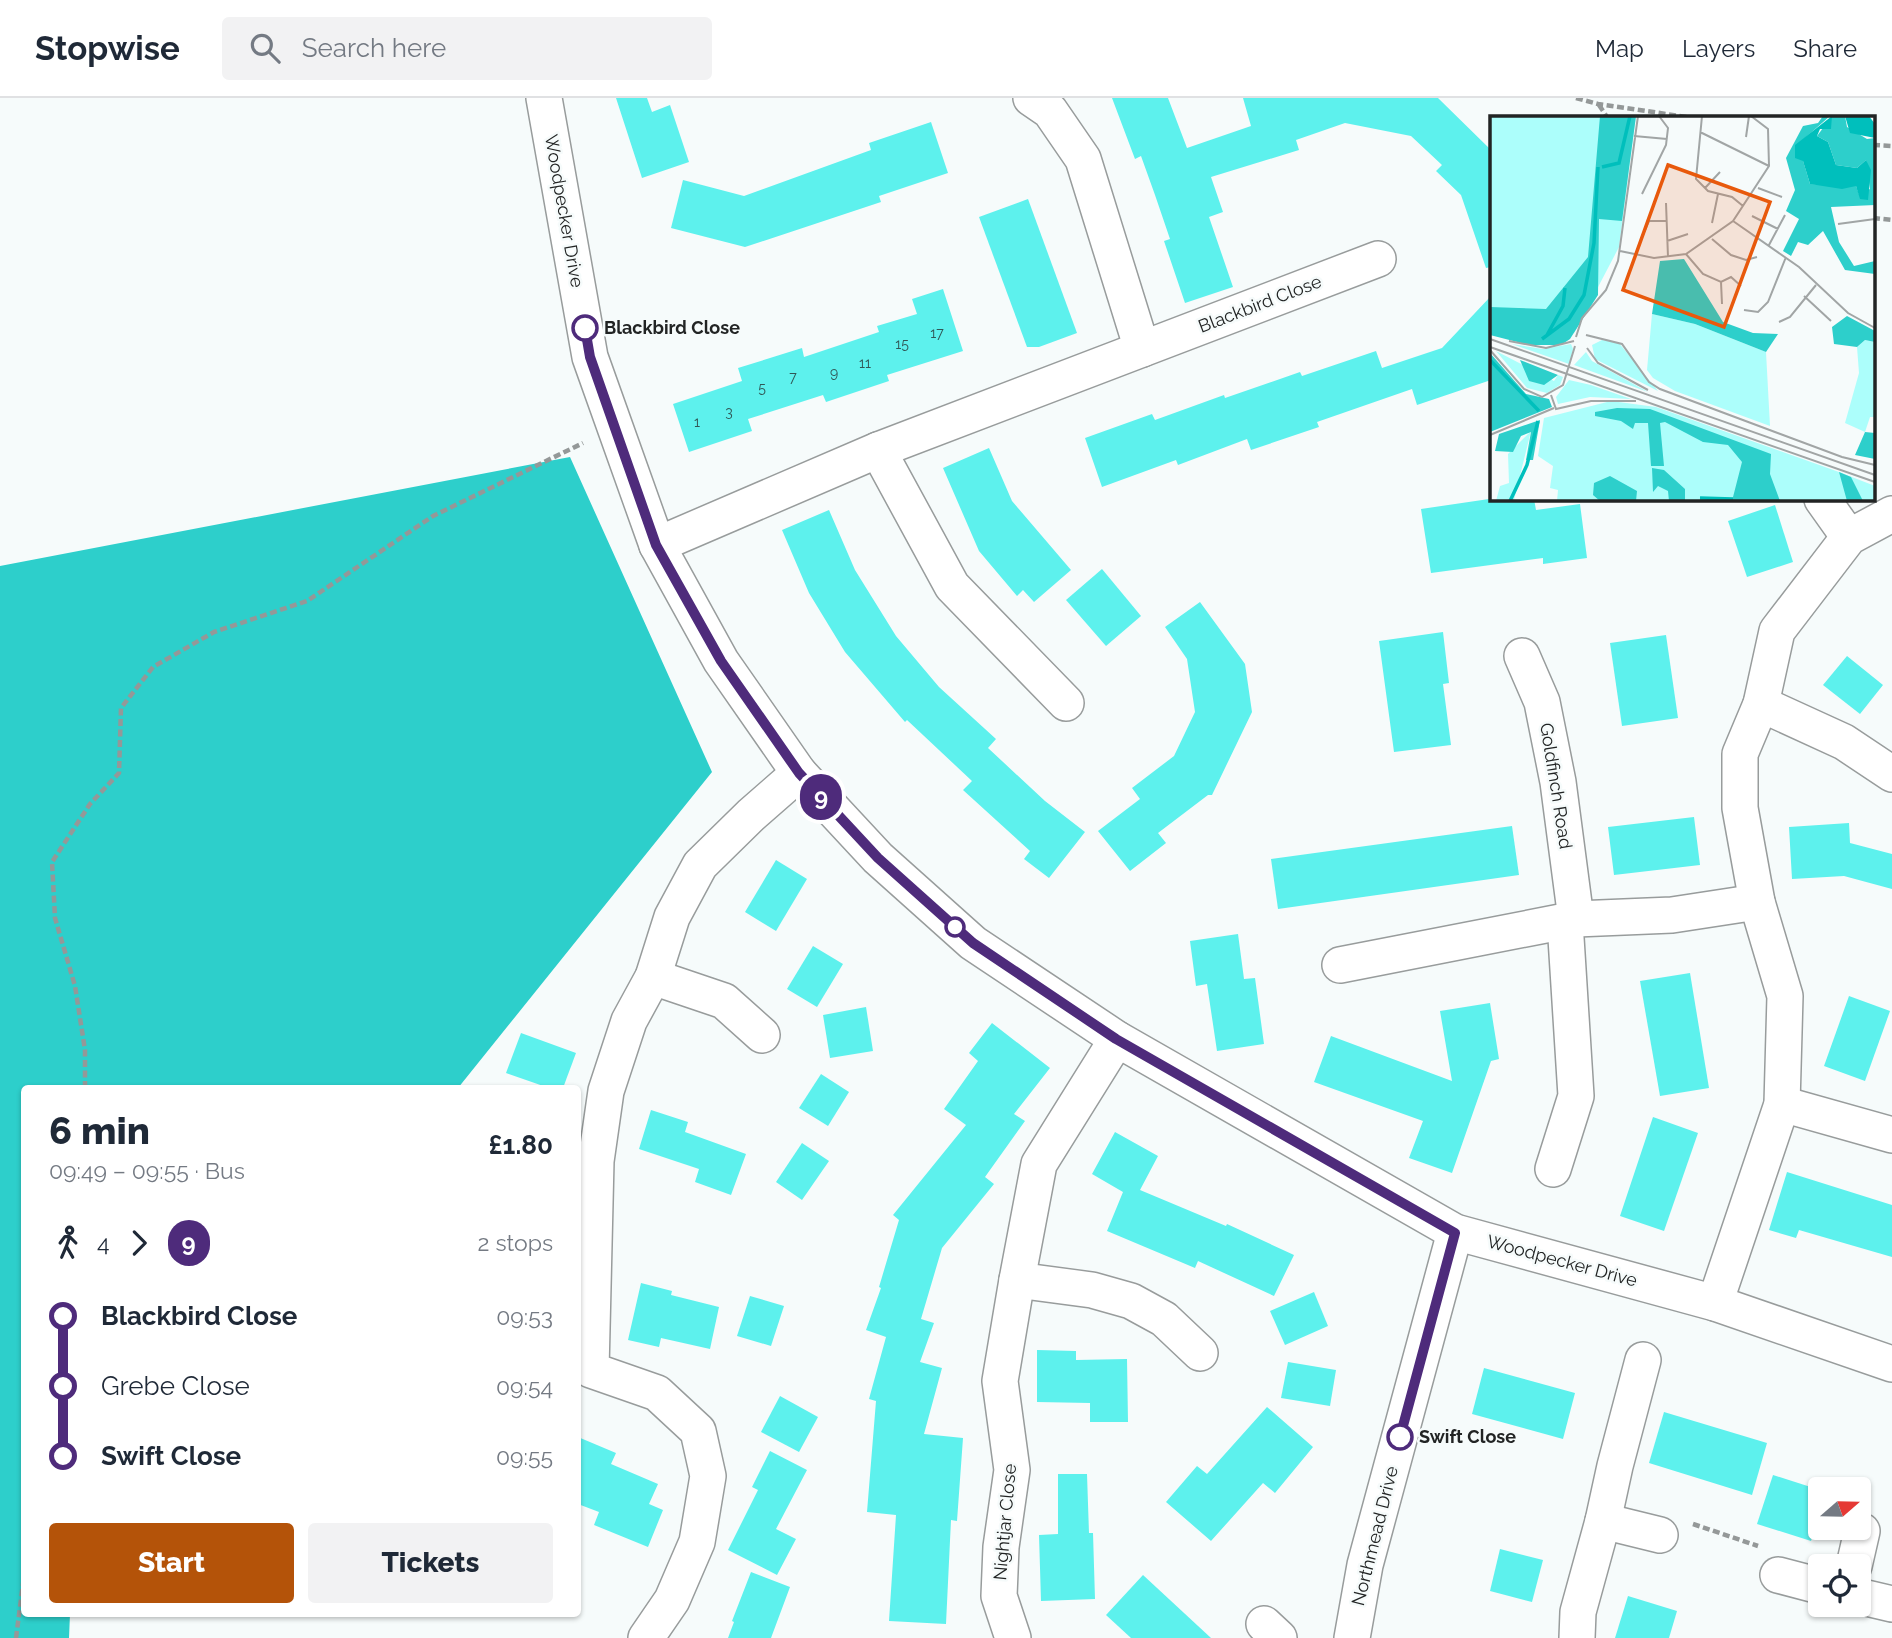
<!DOCTYPE html>
<meta charset="utf-8">
<style>
body{margin:0;font-family:Raleway,sans-serif;background:#f2f2f3;color:#1f2937;height:100vh;display:flex;flex-direction:column;font-size:26px;white-space:nowrap}
*{box-sizing:border-box;margin:0}
p{font-size:23px;color:#747a83}
.icon{flex:none;width:38px;height:38px;fill:none;stroke:currentColor;stroke-width:2;stroke-linecap:round;stroke-linejoin:round}
.map{position:relative;flex:1;overflow:hidden}
.panel{position:absolute;left:21px;top:987px;width:560px;height:532px;display:flex;flex-direction:column;background:#fff;border-radius:7px;box-shadow:0 2px 5px #0004}
.panel>*{flex:none}
.badge{padding:0 14px;border-radius:23px;font-size:24px;line-height:46px}
.needle{width:46px;rotate:70deg}
.buttons{position:absolute;left:1808px;top:1379px;display:grid;gap:14px}
.buttons a{display:grid;place-items:center;width:63px;height:63px;border-radius:7px;background:#fff;box-shadow:0 2px 5px #0004;font-size:35px}
.map>.badge{position:absolute;translate:-50% -50%;box-shadow:0 0 0 4px #fff}
.legs{display:flex;align-items:center;gap:10px;height:77px;padding:0 28px;font-size:23px}
.legs p{margin-inline-start:auto}
.headline{display:flex;align-items:center;justify-content:space-between;height:119px;padding:0 28px}
h1{font-size:38px;font-weight:800;line-height:52px}
.action{display:flex;gap:14px;margin-top:auto;padding:14px 28px}
.action a{flex:1;height:80px;border-radius:7px;background:#b45309;color:#fff;font-size:28px;font-weight:800;line-height:80px;text-align:center}
.action a+a{background:#f2f2f3;color:#1f2937}
ul{padding:0 28px;list-style:none}
li{display:flex;align-items:center;gap:24px;height:70px;font-size:26px}
li i{display:grid;place-items:center;width:10px;height:100%;margin:0 9px;background:currentColor}
li i::after{content:'';width:18px;height:18px;margin:-9px;border:5px solid;border-radius:50%;background:#fff}
li p{margin-inline-start:auto}
li:first-child i{background:linear-gradient(#0000 50%,currentColor 0)}
li:last-child i{background:linear-gradient(currentColor 50%,#0000 0)}
header{display:flex;align-items:center;gap:42px;box-sizing:border-box;height:98px;padding:0 35px;background:#fff;border-bottom:2px solid #e0e1e3}
header strong{font-size:33px}
nav{display:flex;gap:38px;margin-inline-start:auto;font-size:24px}
.search{width:490px;height:63px;background:#f2f2f3;display:flex;align-items:center;gap:18px;box-sizing:border-box;padding:0 24px;border-radius:7px;color:#747a83;font-size:26px}
.map>svg:first-child{display:block}
</style>
<header>
<strong>Stopwise</strong>
<div class="search"><svg class="icon" aria-label="search" viewBox="0 0 24 24"><circle cx="10" cy="10" r="6"/><path d="M15 15l6 6"/></svg>Search here</div>
<nav><a>Map</a><a>Layers</a><a>Share</a></nav>
</header>
<div class="map">
<svg width="1892" height="1540" viewBox="0 0 1892 1540">
<rect width="100%" height="100%" fill="#f6fbfb"/>
<path fill="#2dcfcb" d="M 570,359 L 712,674 L 458,990 L 24,990 L 24,1516 L 70,1516 L 69,1540 L 0,1540 L 0,468 Z"/>
<g fill="#5df1ed">
<path d="M 616,0 L 647,0 L 652,14 L 670,7 L 689,64 L 642,80 Z"/>
<path d="M 1112,0 L 1168,0 L 1187,50 L 1251,28 L 1243,0 L 1438,0 L 1491,52 L 1491,169 L 1486,170 L 1461,97 L 1436,73 L 1442,67 L 1411,38 L 1345,25 L 1296,42 L 1299,52 L 1211,79 L 1223,114 L 1209,119 L 1233,189 L 1185,205 L 1164,143 L 1170,141 L 1155,97 L 1141,58 L 1135,61 Z"/>
<path d="M 931,24 L 948,75 L 879,98 L 881,104 L 745,149 L 671,130 L 683,82 L 744,98 L 871,52 L 869,45 Z"/>
<path d="M 1028,101 L 1077,235 L 1039,249 L 1027,249 L 979,119 Z"/>
<path d="M 943,191 L 963,253 L 887,277 L 889,283 L 826,304 L 823,297 L 748,321 L 752,333 L 689,354 L 673,306 L 742,283 L 738,270 L 802,250 L 804,259 L 879,234 L 877,228 L 917,216 L 912,201 Z"/>
<path d="M 1491,198 L 1491,282 L 1417,307 L 1412,291 L 1317,324 L 1319,329 L 1251,352 L 1247,341 L 1178,367 L 1176,362 L 1102,389 L 1085,340 L 1152,316 L 1155,322 L 1224,297 L 1225,300 L 1300,274 L 1302,278 L 1376,253 L 1382,270 L 1442,250 Z"/>
<path d="M 989,350 L 1012,403 L 1071,472 L 1034,504 L 1023,492 L 1017,498 L 979,453 L 943,370 Z"/>
<path d="M 1489,401 L 1534,401 L 1536,412 L 1580,406 L 1587,460 L 1543,466 L 1543,460 L 1431,475 L 1421,411 Z"/>
<path d="M 1775,407 L 1793,464 L 1747,479 L 1728,423 Z"/>
<path d="M 829,412 L 855,472 L 896,538 L 939,589 L 996,641 L 988,650 L 1045,703 L 1085,734 L 1049,780 L 1024,761 L 1030,753 L 963,692 L 972,683 L 907,622 L 905,624 L 845,554 L 809,495 L 782,432 Z"/>
<path d="M 1102,471 L 1141,518 L 1106,548 L 1066,502 Z"/>
<path d="M 1200,504 L 1245,566 L 1252,614 L 1212,697 L 1208,697 L 1158,735 L 1166,745 L 1130,773 L 1098,733 L 1140,701 L 1132,690 L 1174,658 L 1195,614 L 1187,561 L 1165,529 Z"/>
<path d="M 1443,534 L 1449,585 L 1443,586 L 1451,647 L 1394,654 L 1379,543 Z"/>
<path d="M 1666,537 L 1678,620 L 1622,628 L 1610,545 Z"/>
<path d="M 1847,558 L 1883,587 L 1860,616 L 1823,587 Z"/>
<path d="M 1694,719 L 1700,767 L 1614,777 L 1608,729 Z"/>
<path d="M 1849,725 L 1850,745 L 1892,756 L 1892,791 L 1844,778 L 1792,781 L 1789,729 Z"/>
<path d="M 1512,728 L 1519,777 L 1278,811 L 1271,761 Z"/>
<path d="M 776,762 L 807,781 L 776,833 L 745,814 Z"/>
<path d="M 1238,836 L 1244,881 L 1255,880 L 1264,946 L 1217,953 L 1207,886 L 1196,888 L 1190,843 Z"/>
<path d="M 813,848 L 843,866 L 817,909 L 787,891 Z"/>
<path d="M 1690,875 L 1709,990 L 1660,998 L 1640,883 Z"/>
<path d="M 1849,898 L 1890,913 L 1865,983 L 1824,968 Z"/>
<path d="M 1490,905 L 1499,961 L 1491,963 L 1452,1075 L 1409,1060 L 1423,1023 L 1314,984 L 1331,938 L 1452,983 L 1440,913 Z"/>
<path d="M 866,909 L 873,953 L 830,960 L 823,917 Z"/>
<path d="M 992,925 L 1050,970 L 1014,1016 L 1025,1023 L 985,1079 L 994,1086 L 942,1150 L 921,1221 L 934,1225 L 920,1264 L 942,1270 L 924,1336 L 963,1340 L 957,1423 L 951,1422 L 946,1526 L 889,1523 L 896,1417 L 867,1414 L 876,1303 L 869,1301 L 886,1239 L 866,1232 L 881,1190 L 879,1189 L 899,1122 L 893,1117 L 966,1027 L 944,1011 L 978,963 L 969,955 Z"/>
<path d="M 521,935 L 576,955 L 563,990 L 549,990 L 506,975 Z"/>
<path d="M 821,976 L 849,994 L 828,1028 L 799,1010 Z"/>
<path d="M 651,1012 L 688,1024 L 685,1034 L 746,1056 L 731,1097 L 695,1084 L 699,1071 L 639,1051 Z"/>
<path d="M 1653,1019 L 1698,1035 L 1664,1133 L 1620,1118 Z"/>
<path d="M 1115,1034 L 1158,1058 L 1140,1092 L 1226,1128 L 1227,1126 L 1294,1157 L 1274,1198 L 1198,1163 L 1195,1170 L 1107,1133 L 1123,1094 L 1092,1076 Z"/>
<path d="M 802,1045 L 829,1063 L 802,1102 L 776,1084 Z"/>
<path d="M 1787,1074 L 1892,1107 L 1892,1159 L 1799,1132 L 1796,1140 L 1769,1132 Z"/>
<path d="M 641,1185 L 672,1193 L 671,1197 L 719,1209 L 710,1251 L 661,1240 L 659,1249 L 628,1242 Z"/>
<path d="M 1314,1194 L 1328,1228 L 1285,1247 L 1270,1213 Z"/>
<path d="M 750,1198 L 784,1208 L 771,1248 L 737,1238 Z"/>
<path d="M 1037,1252 L 1076,1253 L 1076,1262 L 1127,1261 L 1128,1324 L 1090,1324 L 1090,1305 L 1037,1304 Z"/>
<path d="M 1288,1264 L 1336,1272 L 1330,1308 L 1281,1300 Z"/>
<path d="M 1484,1270 L 1575,1295 L 1563,1341 L 1472,1316 Z"/>
<path d="M 780,1298 L 818,1319 L 799,1354 L 761,1334 Z"/>
<path d="M 1267,1309 L 1313,1349 L 1275,1395 L 1263,1385 L 1211,1443 L 1166,1404 L 1197,1368 L 1207,1376 Z"/>
<path d="M 1664,1314 L 1767,1345 L 1752,1397 L 1649,1365 Z"/>
<path d="M 578,1339 L 616,1355 L 611,1366 L 658,1386 L 649,1406 L 663,1412 L 648,1449 L 594,1427 L 599,1414 L 578,1406 Z"/>
<path d="M 770,1353 L 807,1372 L 776,1431 L 796,1441 L 777,1477 L 728,1452 L 758,1392 L 752,1389 Z"/>
<path d="M 1058,1376 L 1087,1376 L 1089,1435 L 1093,1435 L 1095,1501 L 1041,1503 L 1039,1437 L 1058,1436 Z"/>
<path d="M 1773,1377 L 1820,1392 L 1820,1413 L 1811,1443 L 1757,1426 Z"/>
<path d="M 1500,1451 L 1543,1462 L 1532,1504 L 1490,1493 Z"/>
<path d="M 751,1474 L 790,1489 L 771,1540 L 728,1540 L 734,1524 L 732,1523 Z"/>
<path d="M 1143,1477 L 1211,1540 L 1131,1540 L 1106,1517 Z"/>
<path d="M 1628,1498 L 1677,1513 L 1669,1540 L 1615,1540 Z"/>
</g>
<g fill="none" stroke-linecap="round" stroke-linejoin="round">
<g stroke="#989c9c" stroke-width="38">
<g id="minor">
<path d="M 544,0 L 590,259 L 657,447 L 721,563 L 799,675 L 878,760 L 973,845 L 1117,941 L 1455,1134 L 1715,1205 L 1892,1266"/>
<path d="M 1031,0 L 1050,13 L 1083,61 L 1142,251"/>
<path d="M 878,352 L 952,488 L 1066,605"/>
<path d="M 1822,401 L 1849,439"/>
<path d="M 657,447 L 878,352 L 1378,161"/>
<path d="M 1522,558 L 1542,604 L 1558,684 L 1576,821"/>
<path d="M 1761,606 L 1844,644 L 1892,676"/>
<path d="M 1340,867 L 1576,821 L 1672,817 L 1757,804"/>
<path d="M 653,879 L 724,903 L 762,937"/>
<path d="M 1782,1006 L 1892,1037"/>
<path d="M 1553,1071 L 1576,998 L 1565,824"/>
<path d="M 1017,1182 L 1092,1192 L 1131,1203 L 1164,1221 L 1200,1255"/>
<path d="M 1715,1205 L 1782,1006 L 1785,898 L 1757,804 L 1740,710 L 1740,656 L 1761,606 L 1777,533 L 1849,439 L 1892,416"/>
<path d="M 1603,1423 L 1660,1437"/>
<path d="M 1854,1468 L 1862,1433"/>
<path d="M 1778,1477 L 1820,1488"/>
<path d="M 1858,1498 L 1892,1506"/>
<path d="M 1264,1526 L 1279,1540"/>
<path d="M 646,1540 L 672,1502 L 697,1444 L 708,1378 L 698,1333 L 657,1295 L 591,1272 L 596,1063 L 606,993 L 629,923 L 653,879 L 672,819 L 700,767 L 751,717 L 799,675"/>
<path d="M 1013,1540 L 999,1498 L 1001,1449 L 1012,1372 L 1000,1283 L 1017,1182 L 1039,1066 L 1117,941"/>
<path d="M 1352,1540 L 1365,1467 L 1455,1134"/>
<path d="M 1577,1540 L 1578,1514 L 1603,1423 L 1615,1368 L 1643,1262"/>
</g>
</g>
<g stroke="#949898" stroke-width="4.5" stroke-dasharray="7 3.5" stroke-linecap="butt">
<path d="M 1576,0 L 1598,6 L 1687,19"/>
<path d="M 1599,7 L 1607,19"/>
<path d="M 1873,47 L 1892,48"/>
<path d="M 1873,120 L 1892,122"/>
<path d="M 85,990 L 85,952 L 75,888 L 55,820 L 52,764 L 90,706 L 119,675 L 121,610 L 153,569 L 214,534 L 307,503 L 433,418 L 583,345"/>
<path d="M 1693,1426 L 1758,1448"/>
<path d="M 16,1540 L 24,1478"/>
</g>
<use href="#minor" stroke="#fff" stroke-width="35"/>
</g>
<g fill="none" stroke-linecap="round" stroke-linejoin="round">
<g stroke="#fff" stroke-width="16">
<path id="line-1" d="M 585,230 L 590,259 L 656,447 L 721,563 L 799,675 L 878,760 L 973,845 L 1116,941 L 1455,1135 L 1400,1339"/>
</g>
<use href="#line-1" stroke="#4e2b7b" stroke-width="10"/>
</g>
<g fill="#fff" stroke="#4e2b7b" stroke-width="3.5">
<circle cx="585" cy="230" r="12"/>
<circle cx="955" cy="829" r="9"/>
<circle cx="1400" cy="1339" r="12"/>
</g>
<g text-anchor="middle" stroke-width="5" stroke-linejoin="round" paint-order="stroke">
<g font-size="14" fill="#315756">
<text x="937" y="240">17</text>
<text x="902" y="251">15</text>
<text x="865" y="270">11</text>
<text x="834" y="280">9</text>
<text x="793" y="284">7</text>
<text x="762" y="295">5</text>
<text x="729" y="319">3</text>
<text x="697" y="329">1</text>
</g>
<g font-size="18" fill="#222424" stroke="#f6fbfb">
<text transform="translate(564 113) rotate(80)" y="6">Woodpecker Drive</text>
<text transform="translate(1260 206) rotate(-21)" y="6">Blackbird Close</text>
<text transform="translate(1556 688) rotate(81)" y="6">Goldfinch Road</text>
<text transform="translate(1562 1163) rotate(15)" y="6">Woodpecker Drive</text>
<text transform="translate(1005 1424) rotate(-85)" y="6">Nightjar Close</text>
<text transform="translate(1375 1438) rotate(-76)" y="6">Northmead Drive</text>
</g>
<g font-size="18" font-weight="bold" fill="#222424" stroke="#f6fbfb" text-anchor="start">
<text x="604" y="236">Blackbird Close</text>
<text x="1419" y="1345">Swift Close</text>
</g>
</g>
<g transform="translate(1490 18)">
<rect width="385" height="385" fill="#f6fbfb"/>
<path d="M 0,0 L 146,0 L 129,131 L 84,217 L 0,219 ZM 162,198 L 205,208 L 276,236 L 280,310 L 185,275 L 163,262 L 157,254 ZM 112,224 L 129,227 L 168,275 L 105,243 L 102,229 ZM 375,224 L 385,226 L 385,301 L 380,301 L 375,316 L 355,307 L 369,257 L 367,231 ZM 22,228 L 53,233 L 81,228 L 83,233 L 79,248 ZM 6,235 L 64,265 L 68,259 L 73,261 L 70,269 L 57,277 L 37,272 ZM 96,236 L 102,245 L 158,276 L 84,249 ZM 79,264 L 101,269 L 141,283 L 100,281 L 68,288 L 66,281 ZM 121,285 L 166,291 L 349,356 L 385,370 L 385,385 L 67,385 L 68,374 L 60,372 L 63,350 L 48,340 L 54,302 ZM 41,315 L 24,384 L 44,385 L 6,385 L 10,370 L 19,367 L 18,338 Z" fill="#acfefb"/>
<path d="M 110,0 L 146,0 L 132,105 L 109,103 L 108,179 L 80,223 L 71,229 L 39,229 L 0,219 L 0,191 L 56,193 L 98,141 ZM 333,0 L 340,0 L 308,28 L 320,68 L 366,70 L 369,78 L 380,73 L 376,44 L 367,52 L 346,49 L 338,26 L 327,20 L 342,0 L 355,0 L 357,11 L 377,23 L 385,22 L 385,89 L 341,91 L 349,126 L 364,150 L 385,145 L 385,158 L 355,154 L 333,115 L 318,129 L 308,126 L 301,140 L 293,135 L 309,103 L 296,95 L 305,74 L 296,42 L 313,10 L 328,7 ZM 194,143 L 233,206 L 263,217 L 288,218 L 276,236 L 205,208 L 162,198 L 170,145 ZM 357,200 L 385,215 L 385,226 L 375,224 L 367,231 L 344,228 L 342,211 ZM 0,237 L 36,278 L 59,283 L 62,291 L 0,316 ZM 30,244 L 68,259 L 54,269 L 39,265 ZM 127,292 L 160,293 L 281,338 L 280,358 L 290,385 L 242,385 L 252,346 L 238,329 L 213,326 L 175,306 L 170,307 L 174,350 L 161,350 L 158,307 L 145,307 L 143,313 L 131,305 L 105,300 L 105,296 ZM 50,304 L 43,344 L 36,344 L 41,316 L 31,320 L 23,336 L 5,335 L 9,318 ZM 375,316 L 385,317 L 385,343 L 365,339 ZM 162,352 L 174,354 L 195,373 L 195,385 L 179,385 L 178,375 L 168,370 L 163,376 ZM 349,356 L 361,361 L 373,385 L 357,385 ZM 120,360 L 147,375 L 146,385 L 110,385 L 103,379 L 104,367 Z" fill="#2dcfcb"/>
<path d="M 342,0 L 341,13 L 330,13 L 327,20 L 338,26 L 346,49 L 367,52 L 376,44 L 381,54 L 378,84 L 370,83 L 366,70 L 352,73 L 320,68 L 313,45 L 305,42 L 305,29 ZM 355,0 L 379,0 L 385,8 L 385,22 L 360,17 Z" fill="#00bfbc"/>
<path fill="none" stroke="#00bfbc" stroke-width="3.5" d="M 112,51 L 129,47 L 140,0M 57,219 L 73,190 L 75,172M 52,223 L 79,203 L 94,179 L 104,127 L 108,51M 0,244 L 49,295M 210,382 L 243,383M 20,385 L 37,349 L 48,305"/>
<path fill="none" stroke="#a1a5a5" stroke-width="2" d="M 212,0 L 206,63 L 218,75 L 242,81 L 253,90M 210,16 L 279,50M 144,20 L 177,23M 256,21 L 259,0M 215,72 L 230,56M 268,72 L 292,81M 152,78 L 176,29 L 178,12 L 169,0M 176,87 L 178,141M 262,100 L 288,113M 243,105 L 309,151 L 358,197 L 385,212M 222,107 L 228,78M 348,108 L 385,103M 151,123 L 159,105 L 177,105M 222,123 L 241,139 L 256,144 L 267,141M 177,125 L 198,118M 279,129 L 295,99M 130,135 L 164,142 L 196,138 L 243,105 L 279,50 L 278,13 L 261,0M 196,138 L 213,158 L 231,166 L 241,161 L 251,170M 231,166 L 232,188M 314,180 L 341,205M 254,194 L 268,196 L 278,186 L 296,141M 289,206 L 300,201 L 326,169M 96,219 L 132,228 L 159,266 L 170,273 L 352,341 L 385,349M 86,221 L 92,202 L 116,174 L 128,145 L 148,0M 0,223 L 385,359M 19,225 L 56,232 L 84,225M 0,231 L 385,366M 97,232 L 108,247 L 158,274M 0,234 L 34,273 L 52,281 L 73,269 L 85,230M 61,279 L 66,293 L 101,285 L 146,285M 0,319 L 64,292"/>
<path fill="#e8590c" fill-opacity="0.15" stroke="#e8590c" stroke-width="3.5" d="M 178,49 L 280,86 L 234,211 L 133,174 Z"/>
<rect width="385" height="385" fill="none" stroke="#222424" stroke-width="3.5"/>
</g>
</svg>
<div class="buttons">
<a><svg class="needle" viewBox="-14 -14 28 28"><path d="M0-13l5 13h-10z" fill="#e53935"/><path d="M0 13l5-13h-10z" fill="#747a83"/></svg></a>
<a><svg class="icon" aria-label="locate" viewBox="0 0 24 24"><circle cx="12" cy="12" r="6"/><path d="M12 2v4M12 18v4M2 12h4M18 12h4"/></svg></a>
</div>
<b class="badge" style="left:821px;top:699px;background:#4e2b7b;color:#fff">9</b>
<section class="panel">
<div class="headline"><div><h1>6 min</h1><p>09:49 – 09:55 · Bus</p></div><b>£1.80</b></div>
<div class="legs"><svg class="icon" aria-label="walk" viewBox="0 0 24 24"><circle cx="13" cy="4" r="2"/><path d="M13 8l-2 6 4 7M11 14l-3 7M7 12l3-4h3l4 4"/></svg>4<svg class="icon" aria-label="forward" viewBox="0 0 24 24"><path d="M9 5l7 7-7 7"/></svg><b class="badge" style="background:#4e2b7b;color:#fff">9</b><p>2 stops</p></div>
<ul>
<li><i style="color:#4e2b7b"></i><b>Blackbird Close</b><p>09:53</p></li>
<li><i style="color:#4e2b7b"></i><span>Grebe Close</span><p>09:54</p></li>
<li><i style="color:#4e2b7b"></i><b>Swift Close</b><p>09:55</p></li>
</ul>
<div class="action"><a>Start</a><a>Tickets</a></div>
</section>
</div>
